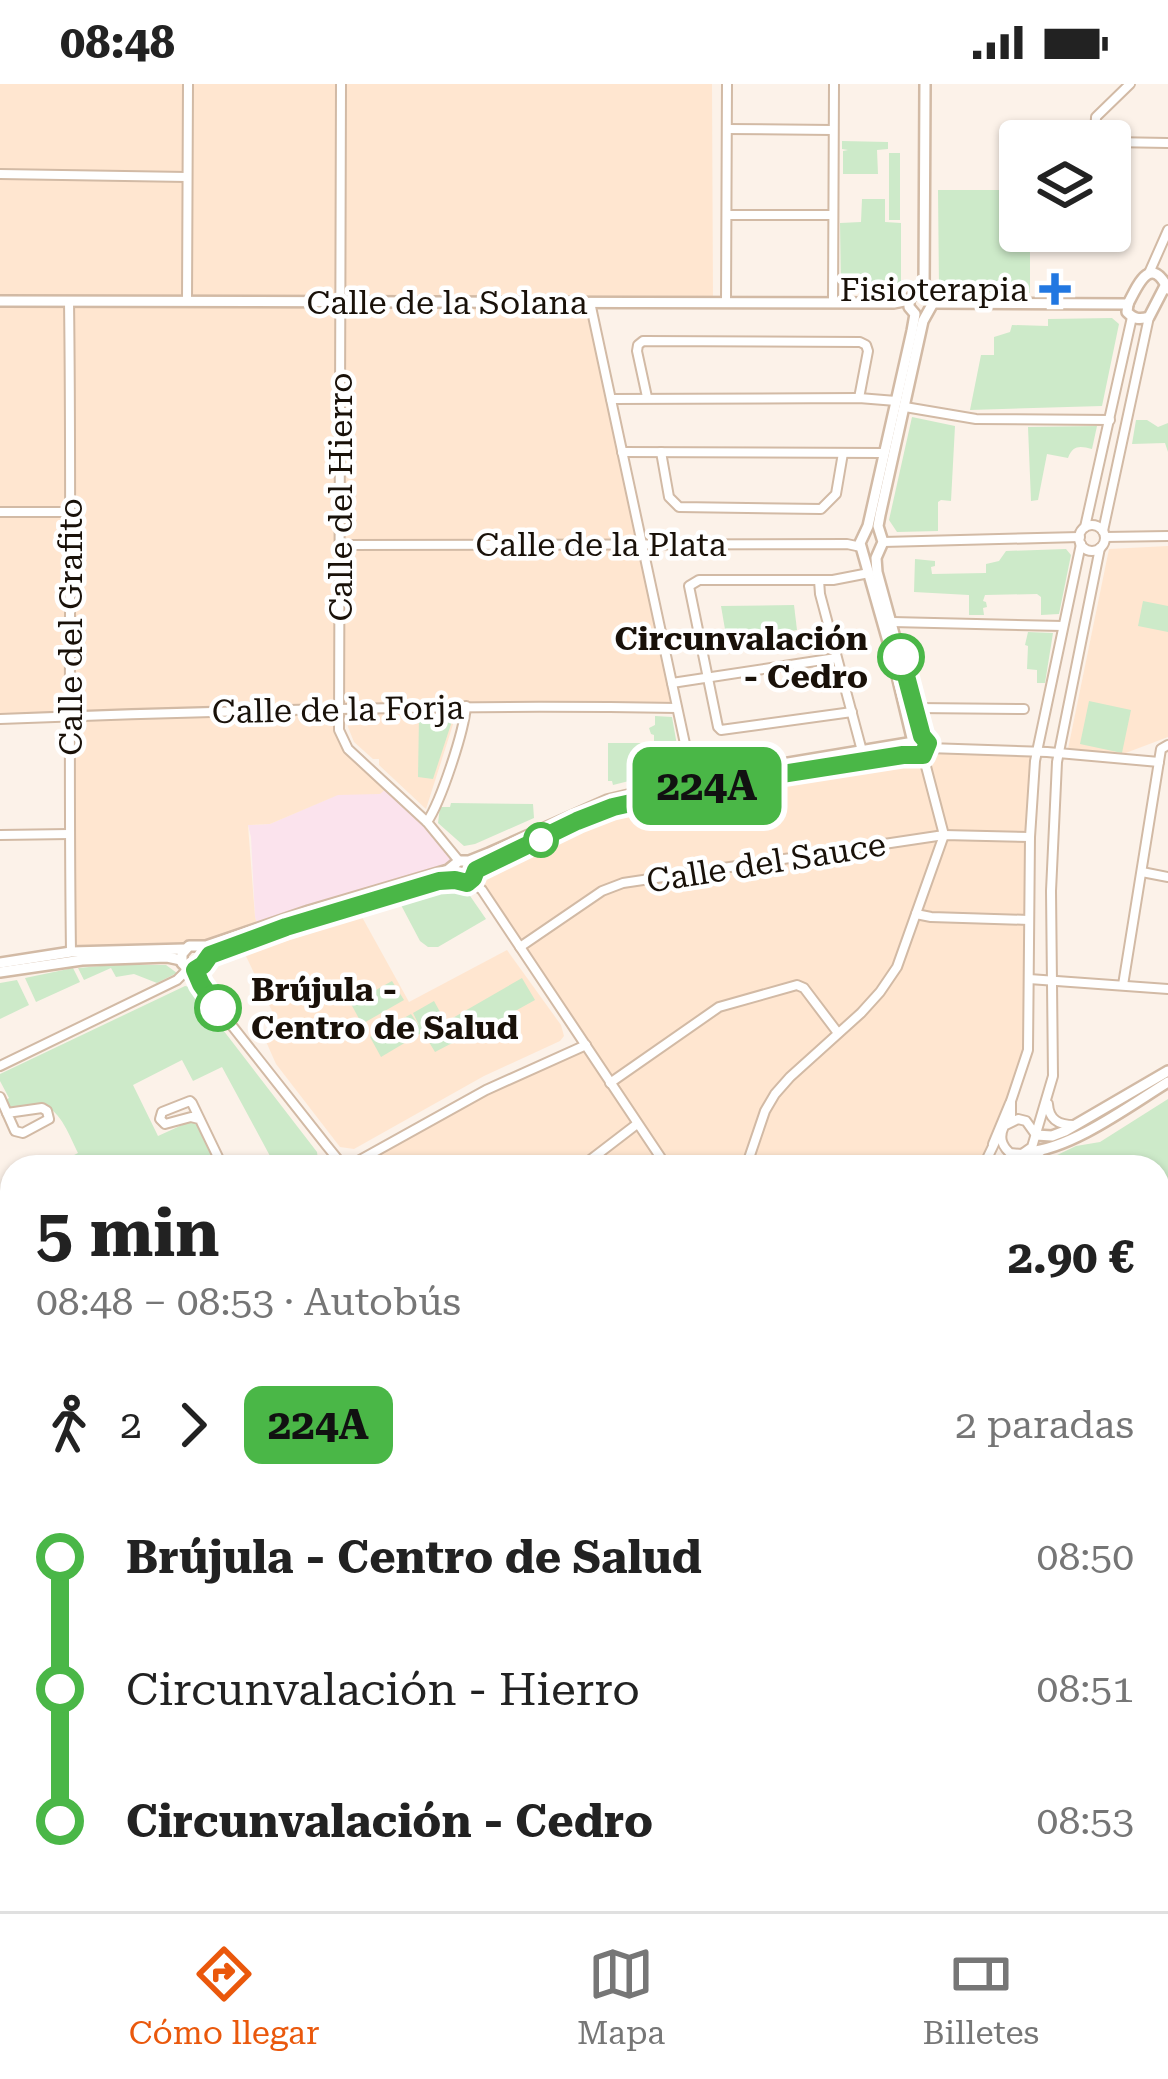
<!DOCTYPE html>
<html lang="es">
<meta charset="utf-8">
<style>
body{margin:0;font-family:"Roboto Serif",serif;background:#f6f6f6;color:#222;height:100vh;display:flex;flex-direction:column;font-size:45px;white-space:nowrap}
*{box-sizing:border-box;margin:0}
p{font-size:39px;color:#767676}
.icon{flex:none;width:66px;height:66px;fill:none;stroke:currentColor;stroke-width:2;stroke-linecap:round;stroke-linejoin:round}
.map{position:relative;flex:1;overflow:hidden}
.panel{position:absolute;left:0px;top:1071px;width:1170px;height:756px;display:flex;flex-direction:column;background:#fff;border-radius:36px 36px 0 0;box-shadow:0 3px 9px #0004}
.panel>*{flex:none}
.badge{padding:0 24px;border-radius:18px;font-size:42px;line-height:78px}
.buttons{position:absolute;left:999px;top:36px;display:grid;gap:24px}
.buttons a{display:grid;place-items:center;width:132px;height:132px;border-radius:12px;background:#fff;box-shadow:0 3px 9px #0004;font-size:60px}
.map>.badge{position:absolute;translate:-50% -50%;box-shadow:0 0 0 6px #fff}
.legs{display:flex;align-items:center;gap:18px;height:132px;padding:0 36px;font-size:39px}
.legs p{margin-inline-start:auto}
.summary{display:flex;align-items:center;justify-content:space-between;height:204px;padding:0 36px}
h1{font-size:66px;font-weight:700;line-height:90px}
ul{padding:0 36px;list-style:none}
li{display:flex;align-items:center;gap:42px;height:132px;font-size:45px}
li i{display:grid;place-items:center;width:18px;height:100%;margin:0 15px;background:currentColor}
li i::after{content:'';width:30px;height:30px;margin:-15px;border:9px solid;border-radius:50%;background:#fff}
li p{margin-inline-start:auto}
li:first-child i{background:linear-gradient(#0000 50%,currentColor 0)}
li:last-child i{background:linear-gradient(currentColor 50%,#0000 0)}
.status{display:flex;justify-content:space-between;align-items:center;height:84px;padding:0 60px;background:#fff;direction:ltr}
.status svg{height:33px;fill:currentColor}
.tab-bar{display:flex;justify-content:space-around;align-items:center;height:168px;border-top:3px solid #e0e0e0;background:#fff;font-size:33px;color:#767676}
.tab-bar a{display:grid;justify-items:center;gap:6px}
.tab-bar .on{color:#ea580c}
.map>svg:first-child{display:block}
</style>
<div class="status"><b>08:48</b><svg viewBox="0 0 49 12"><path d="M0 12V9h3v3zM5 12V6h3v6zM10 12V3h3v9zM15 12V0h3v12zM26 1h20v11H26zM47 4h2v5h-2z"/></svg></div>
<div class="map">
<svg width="1168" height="1827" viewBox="0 0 1168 1827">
<rect width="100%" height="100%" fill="#fcf2e9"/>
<path fill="#fbe3ed" d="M 389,702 L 452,767 L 455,779 L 258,843 L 255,833 L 251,753 L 248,741 L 270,740 L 337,711 Z"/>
<g fill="#ffe6d0">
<path d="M 0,0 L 712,0 L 713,218 L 591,218 L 677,624 L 339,624 L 343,658 L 389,702 L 380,710 L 338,711 L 270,740 L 248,741 L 255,833 L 258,843 L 214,859 L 71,868 L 69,633 L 0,635 Z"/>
<path d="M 1168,462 L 1168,653 L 1123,670 L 1068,665 L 1109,465 Z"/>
<path d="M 352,627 L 457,628 L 426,725 L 379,681 L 379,675 L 373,675 L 354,658 L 348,643 L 349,630 Z"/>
<path d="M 927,668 L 1037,668 L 1030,753 L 1028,966 L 1011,1017 L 1011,1037 L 983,1083 L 351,1083 L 486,1006 L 585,961 L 482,807 L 471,797 L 475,786 L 577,737 L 694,704 Z"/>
<path d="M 362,833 L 409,918 L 507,866 L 561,941 L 564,952 L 560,957 L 484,992 L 354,1065 L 340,1063 L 276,980 L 264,953 L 280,944 L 245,870 Z"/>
</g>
<g fill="#cdeac9">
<path d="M 842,57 L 888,58 L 888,65 L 877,66 L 878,90 L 843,90 L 843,67 L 848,66 L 842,65 Z"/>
<rect x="889" y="69" width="11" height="67"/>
<path d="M 938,106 L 1020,106 L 1020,147 L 1030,147 L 1030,209 L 944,208 L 939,203 Z"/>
<path d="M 862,115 L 885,115 L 885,138 L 901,139 L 901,206 L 841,206 L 840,139 L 861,138 Z"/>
<path d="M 1038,147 L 1107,147 L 1099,166 L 1038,166 Z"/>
<path d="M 1112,234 L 1119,240 L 1102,322 L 970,326 L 981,271 L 994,271 L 994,253 L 1010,248 L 1012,241 L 1048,242 L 1048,235 Z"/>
<path d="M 912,333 L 955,342 L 951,417 L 941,416 L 938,418 L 938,447 L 897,448 L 889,436 Z"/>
<path d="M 1136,336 L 1147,336 L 1158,343 L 1168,339 L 1168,368 L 1165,359 L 1132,360 Z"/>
<path d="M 1097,342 L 1092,365 C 1080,362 1073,361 1068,374 L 1047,370 L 1038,416 L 1031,417 L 1028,343 Z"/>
<path d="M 1066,465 L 1071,471 L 1059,530 L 1041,531 L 1041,513 L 1037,510 L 985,511 L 983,517 L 986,518 L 987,523 L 983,524 L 984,531 L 969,531 L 969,511 L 914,508 L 915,475 L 935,477 L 935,482 L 931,483 L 932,490 L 986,489 L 986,480 L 999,477 L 1006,467 Z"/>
<path d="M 1143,517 L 1168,522 L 1168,548 L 1138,542 Z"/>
<path d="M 794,521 L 797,546 L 727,557 L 721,522 Z"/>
<path d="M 1028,548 L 1053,549 L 1045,599 L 1037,599 L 1037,586 L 1027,585 L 1028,562 L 1025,561 Z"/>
<path d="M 1089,617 L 1131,626 L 1122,669 L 1080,660 Z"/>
<path d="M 454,631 L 433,695 L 418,693 L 419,632 Z"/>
<path d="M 655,632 L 672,633 L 681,684 L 613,701 L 612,697 L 608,697 L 608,659 L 654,659 L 654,651 L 651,650 L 649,644 L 655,641 Z"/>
<path d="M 451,719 L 533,720 L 534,734 L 475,760 L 464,762 L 438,739 L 440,723 L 450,723 Z"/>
<path d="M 451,806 L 462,810 L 468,809 L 486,835 L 438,863 L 428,863 L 420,857 L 401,821 Z"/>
<path d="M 112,881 L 166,881 L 177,889 L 157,899 L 134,890 L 116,893 L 111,884 L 84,896 L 78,884 Z"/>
<path d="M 73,884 L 80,898 L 36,918 L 25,894 Z"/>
<path d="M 522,894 L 535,916 L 463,956 L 451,935 Z"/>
<path d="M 17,896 L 29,921 L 0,935 L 0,899 Z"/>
<path d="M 392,897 L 404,916 L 362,940 L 351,920 Z"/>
<path d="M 185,902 L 190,903 L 317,1068 L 319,1083 L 260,1083 L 257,1078 L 270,1072 L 222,983 L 193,997 L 182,976 L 133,1001 L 158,1052 L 191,1037 L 196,1037 L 215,1075 L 201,1083 L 51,1083 L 78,1069 C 69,1051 62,1029 43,1020 L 20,1026 L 9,1023 L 6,1016 L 9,1014 L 0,997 L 0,990 Z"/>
<path d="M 434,917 L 456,957 L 435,968 L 423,948 L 381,973 L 370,953 L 411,930 L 420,943 L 413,929 Z"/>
<path d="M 1168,1015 L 1168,1396 L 1158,1399 L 1158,1083 L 1032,1083 L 1076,1062 L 1100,1058 Z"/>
<path d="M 12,1352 L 12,1460 L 0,1431 L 0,1357 Z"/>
<path d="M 1158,1505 L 1168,1528 L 1168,1820 L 1164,1827 L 933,1827 L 930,1815 L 1158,1815 Z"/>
<path d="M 306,1815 L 703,1815 L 695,1827 L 300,1827 Z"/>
</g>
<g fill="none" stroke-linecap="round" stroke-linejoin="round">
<path stroke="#80d6ea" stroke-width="3" d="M 553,1827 L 556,1815"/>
<g stroke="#d2baa5" stroke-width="12">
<g id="minor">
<path d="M 341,0 L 339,646 L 348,665 L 427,738 L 459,777"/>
<path d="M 727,45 L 832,46"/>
<path d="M 1095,57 L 1096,33 L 1130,0"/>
<path d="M 1110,58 L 1168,59"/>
<path d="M 0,90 L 187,93"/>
<path d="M 727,131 L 832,131"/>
<path d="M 1149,189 L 1168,146"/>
<path d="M 69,217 C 72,434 68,651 71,868"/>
<path d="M 187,217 L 188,0"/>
<path d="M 590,218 L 693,697"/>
<path d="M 726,219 L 727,0"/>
<path d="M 833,219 L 834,0"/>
<path d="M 647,313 L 637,267 L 638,261 L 643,257 L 860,258 L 866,261 L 868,267 L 859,314"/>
<path d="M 611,315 L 859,314 L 896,317"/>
<path d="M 905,323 L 976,335 L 1110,336"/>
<path d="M 622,368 L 883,369"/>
<path d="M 661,368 L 669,413 L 679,423 L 821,425 L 836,410 L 843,369"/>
<path d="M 0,428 L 71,428"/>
<circle cx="1092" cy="454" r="13"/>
<path d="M 1085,443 L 1132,233"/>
<path d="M 1103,447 L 1149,233"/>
<path d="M 1105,453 L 1168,452"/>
<path d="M 883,458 L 1080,453"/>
<path d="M 340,461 L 847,460 L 861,463"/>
<path d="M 819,496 L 820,510 L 862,667"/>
<path d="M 892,538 L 1063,542"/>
<path d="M 672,599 L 836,574"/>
<path d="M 916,624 L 1024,625"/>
<path d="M 852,628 L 721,646 L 718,643 L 689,502 L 699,496 L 833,496 L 869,489"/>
<path d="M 0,635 C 226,626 451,620 677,624"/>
<path d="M 928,664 L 1047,668 L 1159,678"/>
<path d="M 427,738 C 441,717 464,648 466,622"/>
<path d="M 0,751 L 70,750"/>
<path d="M 1142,788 L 1168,793"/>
<path d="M 471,797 L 482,806 L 667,1083"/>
<path d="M 916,830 L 931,833 L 1029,836"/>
<path d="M 520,863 L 602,807 L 623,799 L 944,751 L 1030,753"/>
<path d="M 195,886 L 201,900 L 218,924 L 327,1062 L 340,1078 L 348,1078 L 351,1083"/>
<path d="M 1029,895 L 1168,905"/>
<path d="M 1123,901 L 1161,665 L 1168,661"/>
<path d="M 0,982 L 177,896 L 188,885"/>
<path d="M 610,999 L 719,923 L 797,901 L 804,904 L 838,949"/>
<path d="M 0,1013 L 7,1029"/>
<path d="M 1048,1020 C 1049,1036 1059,1041 1074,1041"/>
<path d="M 42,1024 L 47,1027 L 49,1035 L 23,1049 L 15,1047 L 7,1029 Z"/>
<path d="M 199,1035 L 191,1033 L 165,1040 L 160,1035 L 162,1028 L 190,1017 L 192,1019 L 218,1073 L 217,1079 L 210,1083"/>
<path d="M 1011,1037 L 1011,1017 L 1028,966 L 1030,753 L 1035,677 L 1081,460"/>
<path d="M 1036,1051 L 1026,1037 L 1018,1035 L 1004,1042 C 999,1053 1001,1061 1010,1069 L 1022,1070 L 1032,1063 L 1053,992 L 1051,807 L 1057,678 L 1100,464"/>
<path d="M 993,1060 L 1010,1019"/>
<path d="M 351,1081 L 486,1006 L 586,961"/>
<path d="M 581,1083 L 637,1040"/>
<path d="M 746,1083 L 765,1027 L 775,1010 L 790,993 L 861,929 L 880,908 L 897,883 L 944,751 L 923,671"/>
<path d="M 983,1083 L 995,1058"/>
<path d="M 1009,1083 L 1040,1068"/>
<path d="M 0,1125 L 12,1145"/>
<path d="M 0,1284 L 12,1276"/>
<path d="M 0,1440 L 12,1468"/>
<path d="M 0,1478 L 12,1473"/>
<path d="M 0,1592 L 12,1619"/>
<path d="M 0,1769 L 12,1765"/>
<path d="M 102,1815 L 108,1827"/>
<path d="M 165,1815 L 171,1827"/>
<path d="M 267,1815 L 291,1827"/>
<path d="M 51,1827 L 84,1815"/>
<path d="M 226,1827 L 231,1815"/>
<path d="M 291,1827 L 296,1815"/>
</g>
</g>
<g stroke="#d2baa5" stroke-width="14">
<g id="tertiary">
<path d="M 924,208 L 925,0"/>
<path d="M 0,217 L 894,219 L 909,216"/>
<path d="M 933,219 L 1128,220"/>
<path d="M 1128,220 L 1127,228 C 1134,235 1139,236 1149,233 L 1165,202"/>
<path d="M 1128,220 C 1138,200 1151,170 1168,205"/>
<path d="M 912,654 L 893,575 L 860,459 L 868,442 L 912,247 L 915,230 L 909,223 L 909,216 L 915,209 L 924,208"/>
<path d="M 475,786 L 473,795 L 467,799 L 455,796 L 439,797 L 311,835 L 217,867 L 206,874 L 198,885 L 188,885 L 182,879 L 182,870 L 189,862 L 206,862 L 309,827 L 448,786 L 459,777 L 469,777 L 489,769 L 608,716 L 710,692 L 908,659"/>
<path d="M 475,786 L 577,737 L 613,723 L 712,701 L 903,671 L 920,672 L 927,668 L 928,659 L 922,652 L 877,488 L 876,474 L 883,458 L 878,442 L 880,431 L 923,237 L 933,219"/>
<path d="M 0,879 L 71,868 L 185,865"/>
<path d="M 0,888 L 82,876 L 167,873 L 181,876"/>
<path d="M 1036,1051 L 1052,1052 L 1065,1047 L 1168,987"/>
<path d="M 1028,1068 C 1073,1064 1129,1022 1168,998"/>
</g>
</g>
<g stroke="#d2baa5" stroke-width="15">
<g id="secondary">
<path d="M 1158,1407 L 1168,1404"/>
<path d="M 1158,1422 L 1168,1420"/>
<path d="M 706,1827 L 714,1815"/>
<path d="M 720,1827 L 728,1815"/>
</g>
</g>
<use href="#minor" stroke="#fff" stroke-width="8"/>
<use href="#tertiary" stroke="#fff" stroke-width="9"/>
<use href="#secondary" stroke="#fff" stroke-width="10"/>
</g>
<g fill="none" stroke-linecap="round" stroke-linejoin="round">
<g stroke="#fff" stroke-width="27">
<path id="line-1" d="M 218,924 L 201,900 L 195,886 L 203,881 L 210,871 L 286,843 L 439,797 L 455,796 L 467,799 L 473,794 L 476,786 L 577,737 L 613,723 L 712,701 L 903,671 L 923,671 L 928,659 L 922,652 L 901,573"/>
</g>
<use href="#line-1" stroke="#4ab747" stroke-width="18"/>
</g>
<path fill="#2177e1" stroke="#fff" stroke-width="4.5" d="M1049 187h12v12h12v12h-12v12h-12v-12h-12v-12h12z"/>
<g fill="#fff" stroke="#4ab747" stroke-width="6">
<circle cx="901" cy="573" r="21"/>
<circle cx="541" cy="756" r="15"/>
<circle cx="218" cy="924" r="21"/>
</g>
<g text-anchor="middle" stroke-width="9" stroke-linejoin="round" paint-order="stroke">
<g font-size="33" fill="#191109" stroke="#fff" text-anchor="end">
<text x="1028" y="217">Fisioterapia</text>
</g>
<g font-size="33" fill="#191109" stroke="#fff">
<text x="447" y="230">Calle de la Solana</text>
<text transform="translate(340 413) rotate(-90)" y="12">Calle del Hierro</text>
<text x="601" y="472">Calle de la Plata</text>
<text transform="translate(70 543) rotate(-90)" y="12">Calle del Grafito</text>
<text transform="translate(338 625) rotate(-1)" y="12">Calle de la Forja</text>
<text transform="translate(766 778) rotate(-9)" y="12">Calle del Sauce</text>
</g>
<g font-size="33" font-weight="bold" fill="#191109" stroke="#fff" text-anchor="end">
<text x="868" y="566">Circunvalación<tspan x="868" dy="38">- Cedro</tspan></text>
<text x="251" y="917" text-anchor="start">Brújula -<tspan x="251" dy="38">Centro de Salud</tspan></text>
</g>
</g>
</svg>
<div class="buttons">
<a><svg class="icon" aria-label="layers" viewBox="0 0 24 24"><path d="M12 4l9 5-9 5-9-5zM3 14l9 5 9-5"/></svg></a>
</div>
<b class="badge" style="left:707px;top:702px;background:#4ab747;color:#111">224A</b>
<section class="panel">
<div class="summary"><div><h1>5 min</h1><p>08:48 – 08:53 · Autobús</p></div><b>2.90 €</b></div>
<div class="legs"><svg class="icon" aria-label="walk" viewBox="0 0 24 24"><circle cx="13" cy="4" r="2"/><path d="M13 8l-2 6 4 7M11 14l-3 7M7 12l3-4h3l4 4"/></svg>2<svg class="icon" aria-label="forward" viewBox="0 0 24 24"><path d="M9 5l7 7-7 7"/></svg><b class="badge" style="background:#4ab747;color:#111">224A</b><p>2 paradas</p></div>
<ul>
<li><i style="color:#4ab747"></i><b>Brújula - Centro de Salud</b><p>08:50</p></li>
<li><i style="color:#4ab747"></i><span>Circunvalación - Hierro</span><p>08:51</p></li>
<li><i style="color:#4ab747"></i><b>Circunvalación - Cedro</b><p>08:53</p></li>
</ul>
</section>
</div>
<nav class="tab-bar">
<a class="on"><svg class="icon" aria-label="directions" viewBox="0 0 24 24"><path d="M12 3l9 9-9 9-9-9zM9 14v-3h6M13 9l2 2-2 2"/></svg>Cómo llegar</a>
<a><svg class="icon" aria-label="map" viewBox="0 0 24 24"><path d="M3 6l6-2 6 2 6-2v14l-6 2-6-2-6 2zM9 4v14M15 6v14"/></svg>Mapa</a>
<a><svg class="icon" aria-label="tickets" viewBox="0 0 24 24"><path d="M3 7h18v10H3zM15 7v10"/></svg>Billetes</a>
</nav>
